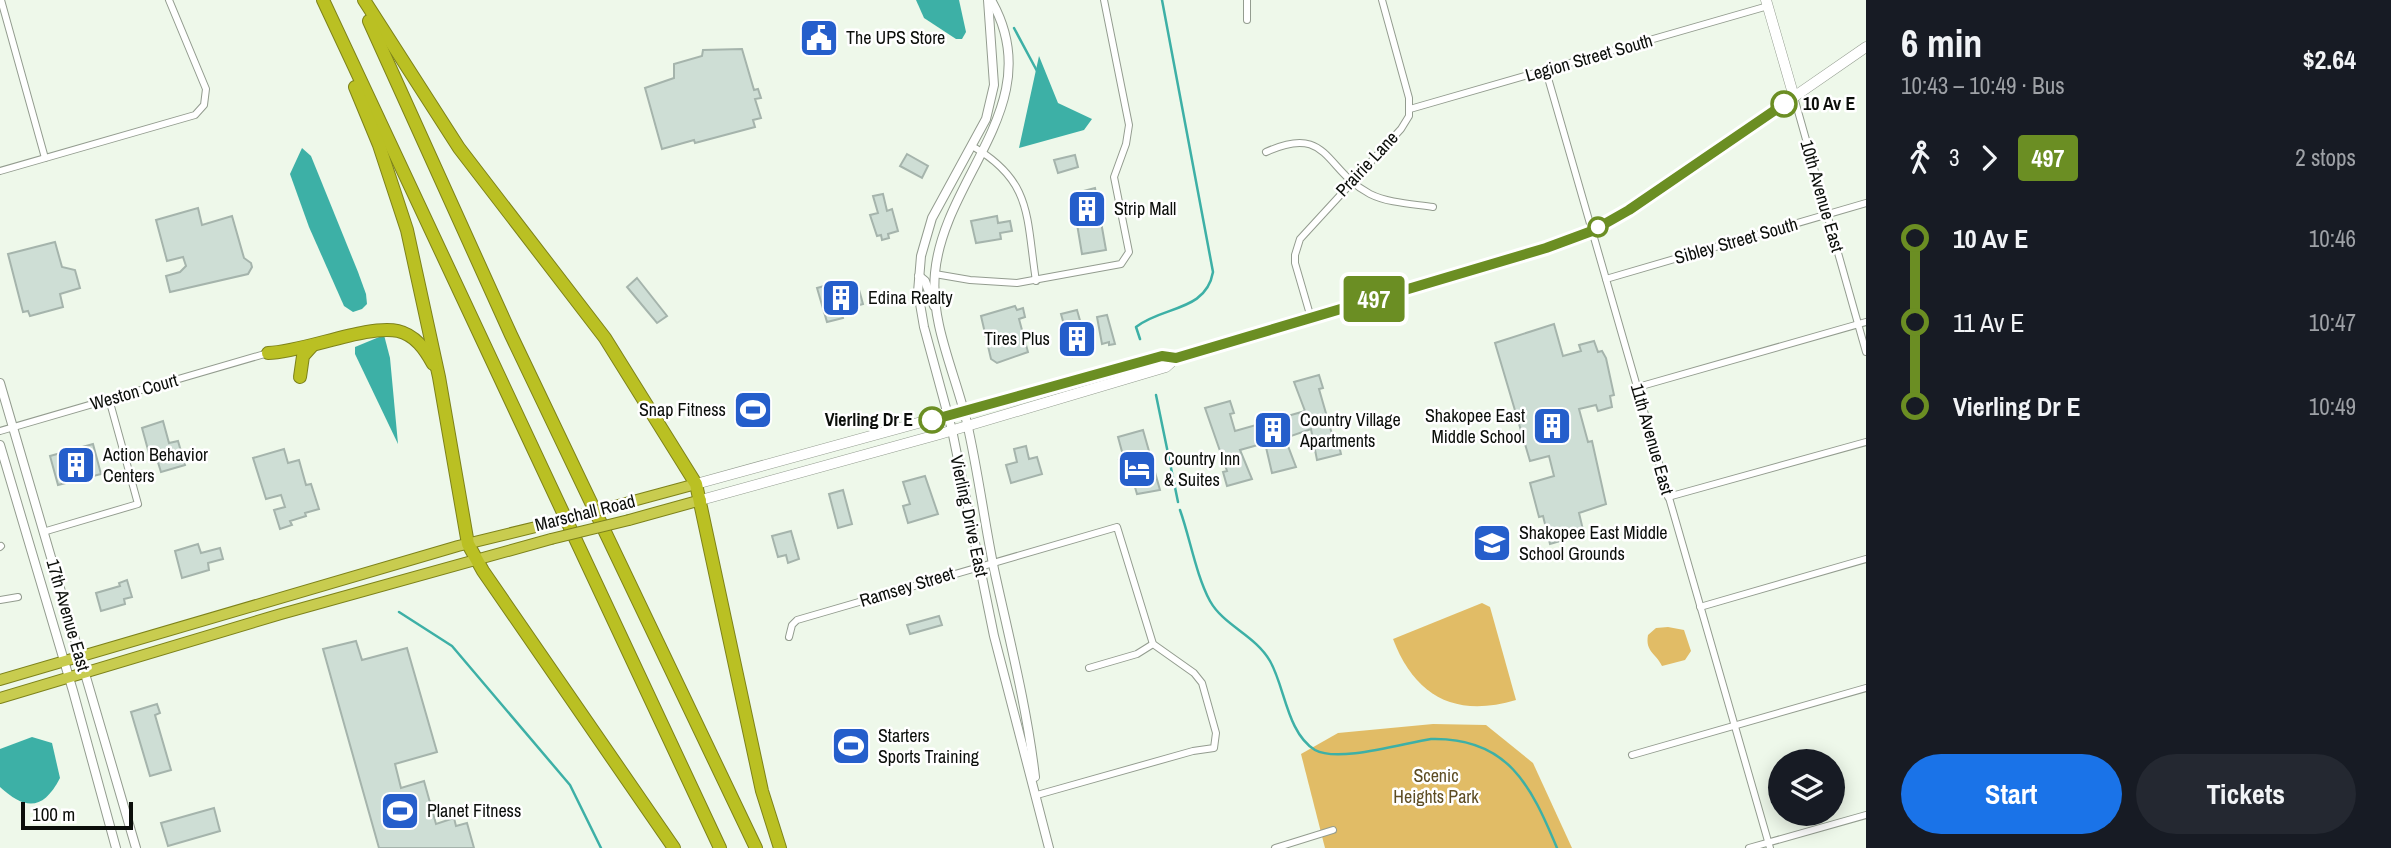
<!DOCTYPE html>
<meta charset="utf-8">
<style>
body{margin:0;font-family:"Archivo Narrow",sans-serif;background:#242831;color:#f1f3f6;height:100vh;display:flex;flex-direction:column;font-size:26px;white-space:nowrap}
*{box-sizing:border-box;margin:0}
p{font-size:23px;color:#9ea1a6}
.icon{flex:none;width:38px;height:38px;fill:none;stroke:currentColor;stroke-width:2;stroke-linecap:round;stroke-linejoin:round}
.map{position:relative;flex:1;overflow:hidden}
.details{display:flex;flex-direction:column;background:#171b24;width:525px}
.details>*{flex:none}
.badge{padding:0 14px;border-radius:5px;font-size:24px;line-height:46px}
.tools{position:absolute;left:1768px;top:749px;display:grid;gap:14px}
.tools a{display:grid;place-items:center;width:77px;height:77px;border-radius:50%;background:#171b24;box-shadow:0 4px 18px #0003;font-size:35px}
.scale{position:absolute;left:21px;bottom:18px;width:112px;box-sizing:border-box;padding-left:7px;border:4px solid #0b0e0a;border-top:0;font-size:19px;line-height:24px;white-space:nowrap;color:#0b0e0a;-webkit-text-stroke:5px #fff;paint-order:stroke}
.map>.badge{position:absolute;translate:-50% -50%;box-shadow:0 0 0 4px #fff}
.legs{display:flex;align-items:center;gap:10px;height:77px;padding:0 35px;font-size:23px}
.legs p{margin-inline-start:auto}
.head{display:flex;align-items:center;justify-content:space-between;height:119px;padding:0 35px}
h1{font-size:38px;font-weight:700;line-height:52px}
.primary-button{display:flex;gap:14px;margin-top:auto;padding:14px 35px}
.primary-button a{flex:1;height:80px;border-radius:42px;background:#1a73e8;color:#fff;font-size:28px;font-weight:700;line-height:80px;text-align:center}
.primary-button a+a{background:#242831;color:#f1f3f6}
ul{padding:0 35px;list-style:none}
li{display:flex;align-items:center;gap:24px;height:84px;font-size:26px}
li i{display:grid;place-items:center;width:10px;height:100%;margin:0 9px;background:currentColor}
li i::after{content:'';width:18px;height:18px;margin:-9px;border:5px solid;border-radius:50%;background:#171b24}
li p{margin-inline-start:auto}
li:first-child i{background:linear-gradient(#0000 50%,currentColor 0)}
li:last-child i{background:linear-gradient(currentColor 50%,#0000 0)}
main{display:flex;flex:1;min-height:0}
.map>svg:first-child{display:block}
</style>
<main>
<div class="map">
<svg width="1866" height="848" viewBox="0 0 1866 848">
<rect width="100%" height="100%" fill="#eef8ea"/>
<g fill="#e1bc66">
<path d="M 1482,603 L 1490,607 L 1516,700 C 1456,718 1415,697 1393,639 Z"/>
<path d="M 1668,627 L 1684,630 L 1691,651 L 1685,660 L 1662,666 C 1656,653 1645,652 1648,635 L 1656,628 Z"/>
<path d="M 1433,724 L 1486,725 L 1533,763 L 1572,848 L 1325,848 L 1301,754 L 1338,733 Z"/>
</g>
<g fill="#3db0a6">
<path d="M 916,0 L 959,0 L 966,32 L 962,39 L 956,39 L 924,18 Z"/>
<path d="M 1039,56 L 1058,103 L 1092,119 L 1084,130 L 1019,148 Z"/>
<path d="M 302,148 L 311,156 L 358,272 L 366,294 L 367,304 L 362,309 L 353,312 L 344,306 L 309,227 L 290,174 Z"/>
<path d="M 384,335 L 390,358 L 398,444 L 355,354 L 355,347 Z"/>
<path d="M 32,737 L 52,743 L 60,778 C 43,811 25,810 0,787 L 0,749 Z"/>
</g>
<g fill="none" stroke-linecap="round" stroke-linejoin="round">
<g stroke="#3db0a6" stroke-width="2.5">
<path d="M 1014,28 L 1037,71"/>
<path d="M 1140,339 L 1136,327 C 1162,306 1206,312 1213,272 L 1162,0"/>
<path d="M 1156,395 L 1178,502"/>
<path d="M 1180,510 C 1190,538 1196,575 1210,601 C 1224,626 1255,635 1270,661 C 1285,687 1287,733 1315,750 C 1338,763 1404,743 1431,739 C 1508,737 1531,786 1557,848"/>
<path d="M 399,612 L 452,646 L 570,785 L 601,848"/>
</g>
</g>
<g fill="#ceded5" stroke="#a5b4ac" stroke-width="2">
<path d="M 742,49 L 754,90 L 758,89 L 761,98 L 755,99 L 761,118 L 753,120 L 755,127 L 695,143 L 694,140 L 662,149 L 645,88 L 674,78 L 674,64 L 702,56 L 703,50 Z"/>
<path d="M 907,154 L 928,166 L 922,178 L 900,166 Z"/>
<path d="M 1075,155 L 1078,167 L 1058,173 L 1054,160 Z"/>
<path d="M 1095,188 L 1106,250 L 1082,254 L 1072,194 Z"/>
<path d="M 883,194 L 887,211 L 892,209 L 898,231 L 888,234 L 889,238 L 882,240 L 881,235 L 877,236 L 870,215 L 878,213 L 873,196 Z"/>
<path d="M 198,208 L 202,225 L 232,216 L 244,258 L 251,263 L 252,267 L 248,274 L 170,292 L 166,276 L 180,272 L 186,266 L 183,257 L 167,261 L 156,220 Z"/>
<path d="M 997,216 L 998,223 L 1010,221 L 1012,231 L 1000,233 L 1001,239 L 976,243 L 971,221 Z"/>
<path d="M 55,242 L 62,267 L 75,270 L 80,288 L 60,294 L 63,307 L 30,316 L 28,311 L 23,312 L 8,254 Z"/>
<path d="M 637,278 L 667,316 L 657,323 L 627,287 Z"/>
<path d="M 835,283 L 837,291 L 858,286 L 863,304 L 841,310 L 843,318 L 827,322 L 817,288 Z"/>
<path d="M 1015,306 L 1017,310 L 1023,308 L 1025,317 L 1019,319 L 1028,352 L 997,363 L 991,359 L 981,316 Z"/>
<path d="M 1077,310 L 1089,352 L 1073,357 L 1061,314 Z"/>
<path d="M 1107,315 L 1115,344 L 1109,345 L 1109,342 L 1102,344 L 1097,317 Z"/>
<path d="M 1554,324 L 1563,356 L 1581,351 L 1579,345 L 1594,341 L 1598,352 L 1602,351 L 1606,358 L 1614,395 L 1610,396 L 1612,407 L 1598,411 L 1596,405 L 1579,409 L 1588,442 L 1592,441 L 1606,504 L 1579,513 L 1584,534 L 1550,544 L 1543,516 L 1539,517 L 1530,483 L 1554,476 L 1549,456 L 1530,461 L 1495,343 Z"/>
<path d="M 1319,375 L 1323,388 L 1319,389 L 1334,441 L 1338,441 L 1341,454 L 1317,460 L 1311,429 L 1285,438 L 1296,467 L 1272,473 L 1265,443 L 1240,450 L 1252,479 L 1227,486 L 1223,472 L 1227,471 L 1205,408 L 1230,401 L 1234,413 L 1230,414 L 1235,431 L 1305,411 L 1294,382 Z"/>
<path d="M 163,421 L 169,443 L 178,441 L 185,465 L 161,472 L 156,456 L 150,457 L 142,428 Z"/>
<path d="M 1143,430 L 1160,490 L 1137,494 L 1132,477 L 1124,480 L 1119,460 L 1124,459 L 1118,437 Z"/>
<path d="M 93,444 L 101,474 L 58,485 L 50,456 Z"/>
<path d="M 1026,446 L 1029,459 L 1037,457 L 1042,474 L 1011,483 L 1006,465 L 1017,462 L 1014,449 Z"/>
<path d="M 284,449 L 288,463 L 299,460 L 306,485 L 311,484 L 319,509 L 305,513 L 306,516 L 290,521 L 292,525 L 280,529 L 274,510 L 285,507 L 281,495 L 266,499 L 253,458 Z"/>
<path d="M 925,476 L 938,514 L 908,523 L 903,506 L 910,504 L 903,482 Z"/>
<path d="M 843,490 L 852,524 L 838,528 L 829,494 Z"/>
<path d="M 791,531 L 799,559 L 788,563 L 786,555 L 778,557 L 772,536 Z"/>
<path d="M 198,544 L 201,553 L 220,548 L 223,559 L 208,563 L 209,570 L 182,578 L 175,551 Z"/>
<path d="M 127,580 L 132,597 L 124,599 L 125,604 L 101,611 L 96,593 L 120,586 L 119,583 Z"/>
<path d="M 939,616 L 942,625 L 910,634 L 907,625 Z"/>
<path d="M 356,641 L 362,660 L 407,648 L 437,752 L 395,764 L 401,788 L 424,781 L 436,824 L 454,818 L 456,826 L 467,823 L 474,848 L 379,848 L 323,649 Z"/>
<path d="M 157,704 L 160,713 L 155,715 L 171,770 L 150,776 L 131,712 Z"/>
<path d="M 214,808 L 220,831 L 168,846 L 161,823 Z"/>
</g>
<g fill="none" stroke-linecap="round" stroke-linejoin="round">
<g stroke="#939c8f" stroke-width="8">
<g id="minor">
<path d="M 1,0 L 45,158"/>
<path d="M 1247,20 L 1247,0"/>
<path d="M 1546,71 L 1770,848"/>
<path d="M 1794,97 L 1866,352"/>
<path d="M 1410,109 L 1768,6"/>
<path d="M 972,146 C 1033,181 1026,217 1036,281"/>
<path d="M 1266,152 C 1329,123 1324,170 1370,194 C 1388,203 1413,204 1433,207"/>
<path d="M 0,171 L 195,115 L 204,105 L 206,89 L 169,0"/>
<path d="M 935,274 L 970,280 L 1017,283 L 1121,264 L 1129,252 L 1114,177 L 1126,144 L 1129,125 L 1104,0"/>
<path d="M 1606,279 L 1866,203"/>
<path d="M 1311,318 L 1295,263 L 1295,255 L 1300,239 L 1401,129 L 1409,116 L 1409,98 L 1382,0"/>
<path d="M 1638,387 L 1866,322"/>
<path d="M 0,431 L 268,353"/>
<path d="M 1668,497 L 1866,442"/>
<path d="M 43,532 L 138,504 L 109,399"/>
<path d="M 0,547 L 1,546"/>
<path d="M 0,600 L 18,597"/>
<path d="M 1700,607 L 1866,559"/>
<path d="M 789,637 L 792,625 L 797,620 L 1117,527 L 1153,644 L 1194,673 L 1202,683 L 1216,733 L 1214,748 L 1193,751 L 1037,795"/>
<path d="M 1089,668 L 1137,654 L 1153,644"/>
<path d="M 1632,755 L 1866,688"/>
<path d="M 1275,848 L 1333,830"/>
<path d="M 1749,848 L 1866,815"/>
</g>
</g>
<g stroke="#939c8f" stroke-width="10">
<g id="tertiary">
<path d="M 988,0 L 994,85 L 986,119 L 932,218 L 921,256 L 918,292 L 924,327 L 952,430 L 994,636 L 1049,848"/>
<path d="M 991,0 C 1050,103 944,176 935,273 C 930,323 956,375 967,423 C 978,471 984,520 994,569 C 1009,638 1027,707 1035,777"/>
<path d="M 919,276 L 925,281 L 934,306"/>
<path d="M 0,383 L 136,848"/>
<path d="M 0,445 L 73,691 L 116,848"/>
</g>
</g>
<g stroke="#939c8f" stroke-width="11">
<g id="secondary">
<path d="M 1766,0 L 1794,97"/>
<path d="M 696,484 L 1162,356 L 1176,358"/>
<path d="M 701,500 L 940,434 L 1166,367 L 1176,358 L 1512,259 L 1592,231 L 1655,193 L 1866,47"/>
</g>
</g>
<g stroke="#7d821a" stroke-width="12">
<g id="trunk">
<path d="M 622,504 L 696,484"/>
<path d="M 629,520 L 701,500"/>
<path d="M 0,680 L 458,546 L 544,525"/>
<path d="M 0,698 L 281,614 L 551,539"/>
</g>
</g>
<g stroke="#7d821a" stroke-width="14">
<g id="motorway">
<path d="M 323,0 L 720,848"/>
<path d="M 364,0 L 459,148 L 605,338 L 696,484 L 762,791 L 780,848"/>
<path d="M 369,21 L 511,335 L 756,848"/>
<path d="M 355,87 L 379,145 L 407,230 L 439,377 L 468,544 L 483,571 L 674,848"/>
<path d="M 268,353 C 304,352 368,324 398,331 C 415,335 425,349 433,364"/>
<path d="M 300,377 L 303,356 L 312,346"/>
</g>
</g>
<use href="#minor" stroke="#fff" stroke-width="6"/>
<use href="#tertiary" stroke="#fff" stroke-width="8"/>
<use href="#secondary" stroke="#fff" stroke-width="10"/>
<use href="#trunk" stroke="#c8cc4f" stroke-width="10"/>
<use href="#motorway" stroke="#bac023" stroke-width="12"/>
<g stroke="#7d821a" stroke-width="12" stroke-linecap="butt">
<g id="trunk-bridge">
<path d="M 544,525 L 622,504"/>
<path d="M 551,539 L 629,520"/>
</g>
</g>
<use href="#trunk-bridge" stroke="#c8cc4f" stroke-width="10"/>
</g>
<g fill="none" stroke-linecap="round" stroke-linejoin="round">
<g stroke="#fff" stroke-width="16">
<path id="line-1" d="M 932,420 L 1162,356 L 1176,358 L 1546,248 L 1592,231 L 1629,210 L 1784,104"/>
</g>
<use href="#line-1" stroke="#6b8e23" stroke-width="10"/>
</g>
<defs>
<g id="civic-square" transform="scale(2.0125)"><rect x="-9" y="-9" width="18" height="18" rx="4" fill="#255ecb" stroke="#fff"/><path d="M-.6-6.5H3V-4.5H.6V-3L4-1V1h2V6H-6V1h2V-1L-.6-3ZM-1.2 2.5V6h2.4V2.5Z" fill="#fff"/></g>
<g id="building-square" transform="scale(2.0125)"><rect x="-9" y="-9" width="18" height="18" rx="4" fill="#255ecb" stroke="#fff"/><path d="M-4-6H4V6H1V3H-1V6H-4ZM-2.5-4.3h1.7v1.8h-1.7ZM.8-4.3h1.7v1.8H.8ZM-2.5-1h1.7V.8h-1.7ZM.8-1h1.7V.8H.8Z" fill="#fff"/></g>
<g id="stadium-square" transform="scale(2.0125)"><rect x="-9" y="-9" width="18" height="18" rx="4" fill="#255ecb" stroke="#fff"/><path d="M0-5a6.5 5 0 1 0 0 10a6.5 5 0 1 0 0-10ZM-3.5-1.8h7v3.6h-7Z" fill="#fff"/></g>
<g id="hotel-square" transform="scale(2.0125)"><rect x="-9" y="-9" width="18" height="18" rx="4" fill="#255ecb" stroke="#fff"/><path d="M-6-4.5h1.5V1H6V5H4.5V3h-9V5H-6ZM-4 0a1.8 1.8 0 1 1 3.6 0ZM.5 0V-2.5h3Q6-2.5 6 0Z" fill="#fff"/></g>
<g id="school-square" transform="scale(2.0125)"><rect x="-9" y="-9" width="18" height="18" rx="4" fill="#255ecb" stroke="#fff"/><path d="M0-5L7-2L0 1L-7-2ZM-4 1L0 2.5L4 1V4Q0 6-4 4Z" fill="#fff"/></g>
</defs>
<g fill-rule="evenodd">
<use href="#civic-square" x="819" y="38"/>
<use href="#building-square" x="1087" y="209"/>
<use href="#building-square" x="841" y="298"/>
<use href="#building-square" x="1077" y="339"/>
<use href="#stadium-square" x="753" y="410"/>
<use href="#building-square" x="1552" y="426"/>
<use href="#building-square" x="1273" y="430"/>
<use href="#building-square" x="76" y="465"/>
<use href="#hotel-square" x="1137" y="469"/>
<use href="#school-square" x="1492" y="543"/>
<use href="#stadium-square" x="851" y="746"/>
<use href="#stadium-square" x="400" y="811"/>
</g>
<g fill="#fff" stroke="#6b8e23" stroke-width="3.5">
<circle cx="1784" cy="104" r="12"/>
<circle cx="1598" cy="227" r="9"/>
<circle cx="932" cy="420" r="12"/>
</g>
<g text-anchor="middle" stroke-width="5" stroke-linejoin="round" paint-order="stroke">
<g font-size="18" fill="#0b0e0a" stroke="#fff" text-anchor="start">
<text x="846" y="44">The UPS Store</text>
<text x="1114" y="215">Strip Mall</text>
<text x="868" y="304">Edina Realty</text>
<text x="1050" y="345" text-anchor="end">Tires Plus</text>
<text x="726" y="416" text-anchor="end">Snap Fitness</text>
<text x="1525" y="422" text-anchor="end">Shakopee East<tspan x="1525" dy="21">Middle School</tspan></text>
<text x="1300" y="426">Country Village<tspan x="1300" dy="21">Apartments</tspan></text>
<text x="103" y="461">Action Behavior<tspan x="103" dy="21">Centers</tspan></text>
<text x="1164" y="465">Country Inn<tspan x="1164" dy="21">&amp; Suites</tspan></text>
<text x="1519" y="539">Shakopee East Middle<tspan x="1519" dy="21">School Grounds</tspan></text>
<text x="878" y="742">Starters<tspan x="878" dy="21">Sports Training</tspan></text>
<text x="427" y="817">Planet Fitness</text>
</g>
<g font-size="18" fill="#0b0e0a" stroke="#fff">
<text transform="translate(1589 58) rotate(-16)" y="6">Legion Street South</text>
<text transform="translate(1367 164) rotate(-47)" y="6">Prairie Lane</text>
<text transform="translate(1822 196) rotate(74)" y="6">10th Avenue East</text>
<text transform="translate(1736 241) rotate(-16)" y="6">Sibley Street South</text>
<text transform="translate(134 392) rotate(-16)" y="6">Weston Court</text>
<text transform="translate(1652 439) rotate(74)" y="6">11th Avenue East</text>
<text transform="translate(585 513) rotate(-14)" y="6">Marschall Road</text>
<text transform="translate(969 516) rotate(78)" y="6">Vierling Drive East</text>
<text transform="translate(907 587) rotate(-17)" y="6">Ramsey Street</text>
<text transform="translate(68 615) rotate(74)" y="6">17th Avenue East</text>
</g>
<g font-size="18" font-weight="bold" fill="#0b0e0a" stroke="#fff" text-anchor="start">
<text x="1803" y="110">10 Av E</text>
<text x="913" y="426" text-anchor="end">Vierling Dr E</text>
</g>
<g font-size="18" fill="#5d4c22" stroke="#fff">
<text x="1436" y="782">Scenic<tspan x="1436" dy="21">Heights Park</tspan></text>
</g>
</g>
</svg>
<div class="tools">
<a><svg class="icon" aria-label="layers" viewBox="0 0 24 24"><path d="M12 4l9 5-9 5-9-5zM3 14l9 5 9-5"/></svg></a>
</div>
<div class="scale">100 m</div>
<b class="badge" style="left:1374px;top:299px;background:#6b8e23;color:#fff">497</b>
</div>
<section class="details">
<div class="head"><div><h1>6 min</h1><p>10:43 – 10:49 · Bus</p></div><b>$2.64</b></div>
<div class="legs"><svg class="icon" aria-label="walk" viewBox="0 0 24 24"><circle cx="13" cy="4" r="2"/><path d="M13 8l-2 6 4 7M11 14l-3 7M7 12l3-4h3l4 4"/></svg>3<svg class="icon" aria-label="forward" viewBox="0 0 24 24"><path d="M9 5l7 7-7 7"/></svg><b class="badge" style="background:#6b8e23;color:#fff">497</b><p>2 stops</p></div>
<ul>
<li><i style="color:#6b8e23"></i><b>10 Av E</b><p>10:46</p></li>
<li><i style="color:#6b8e23"></i><span>11 Av E</span><p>10:47</p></li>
<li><i style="color:#6b8e23"></i><b>Vierling Dr E</b><p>10:49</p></li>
</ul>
<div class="primary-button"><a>Start</a><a>Tickets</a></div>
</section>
</main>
